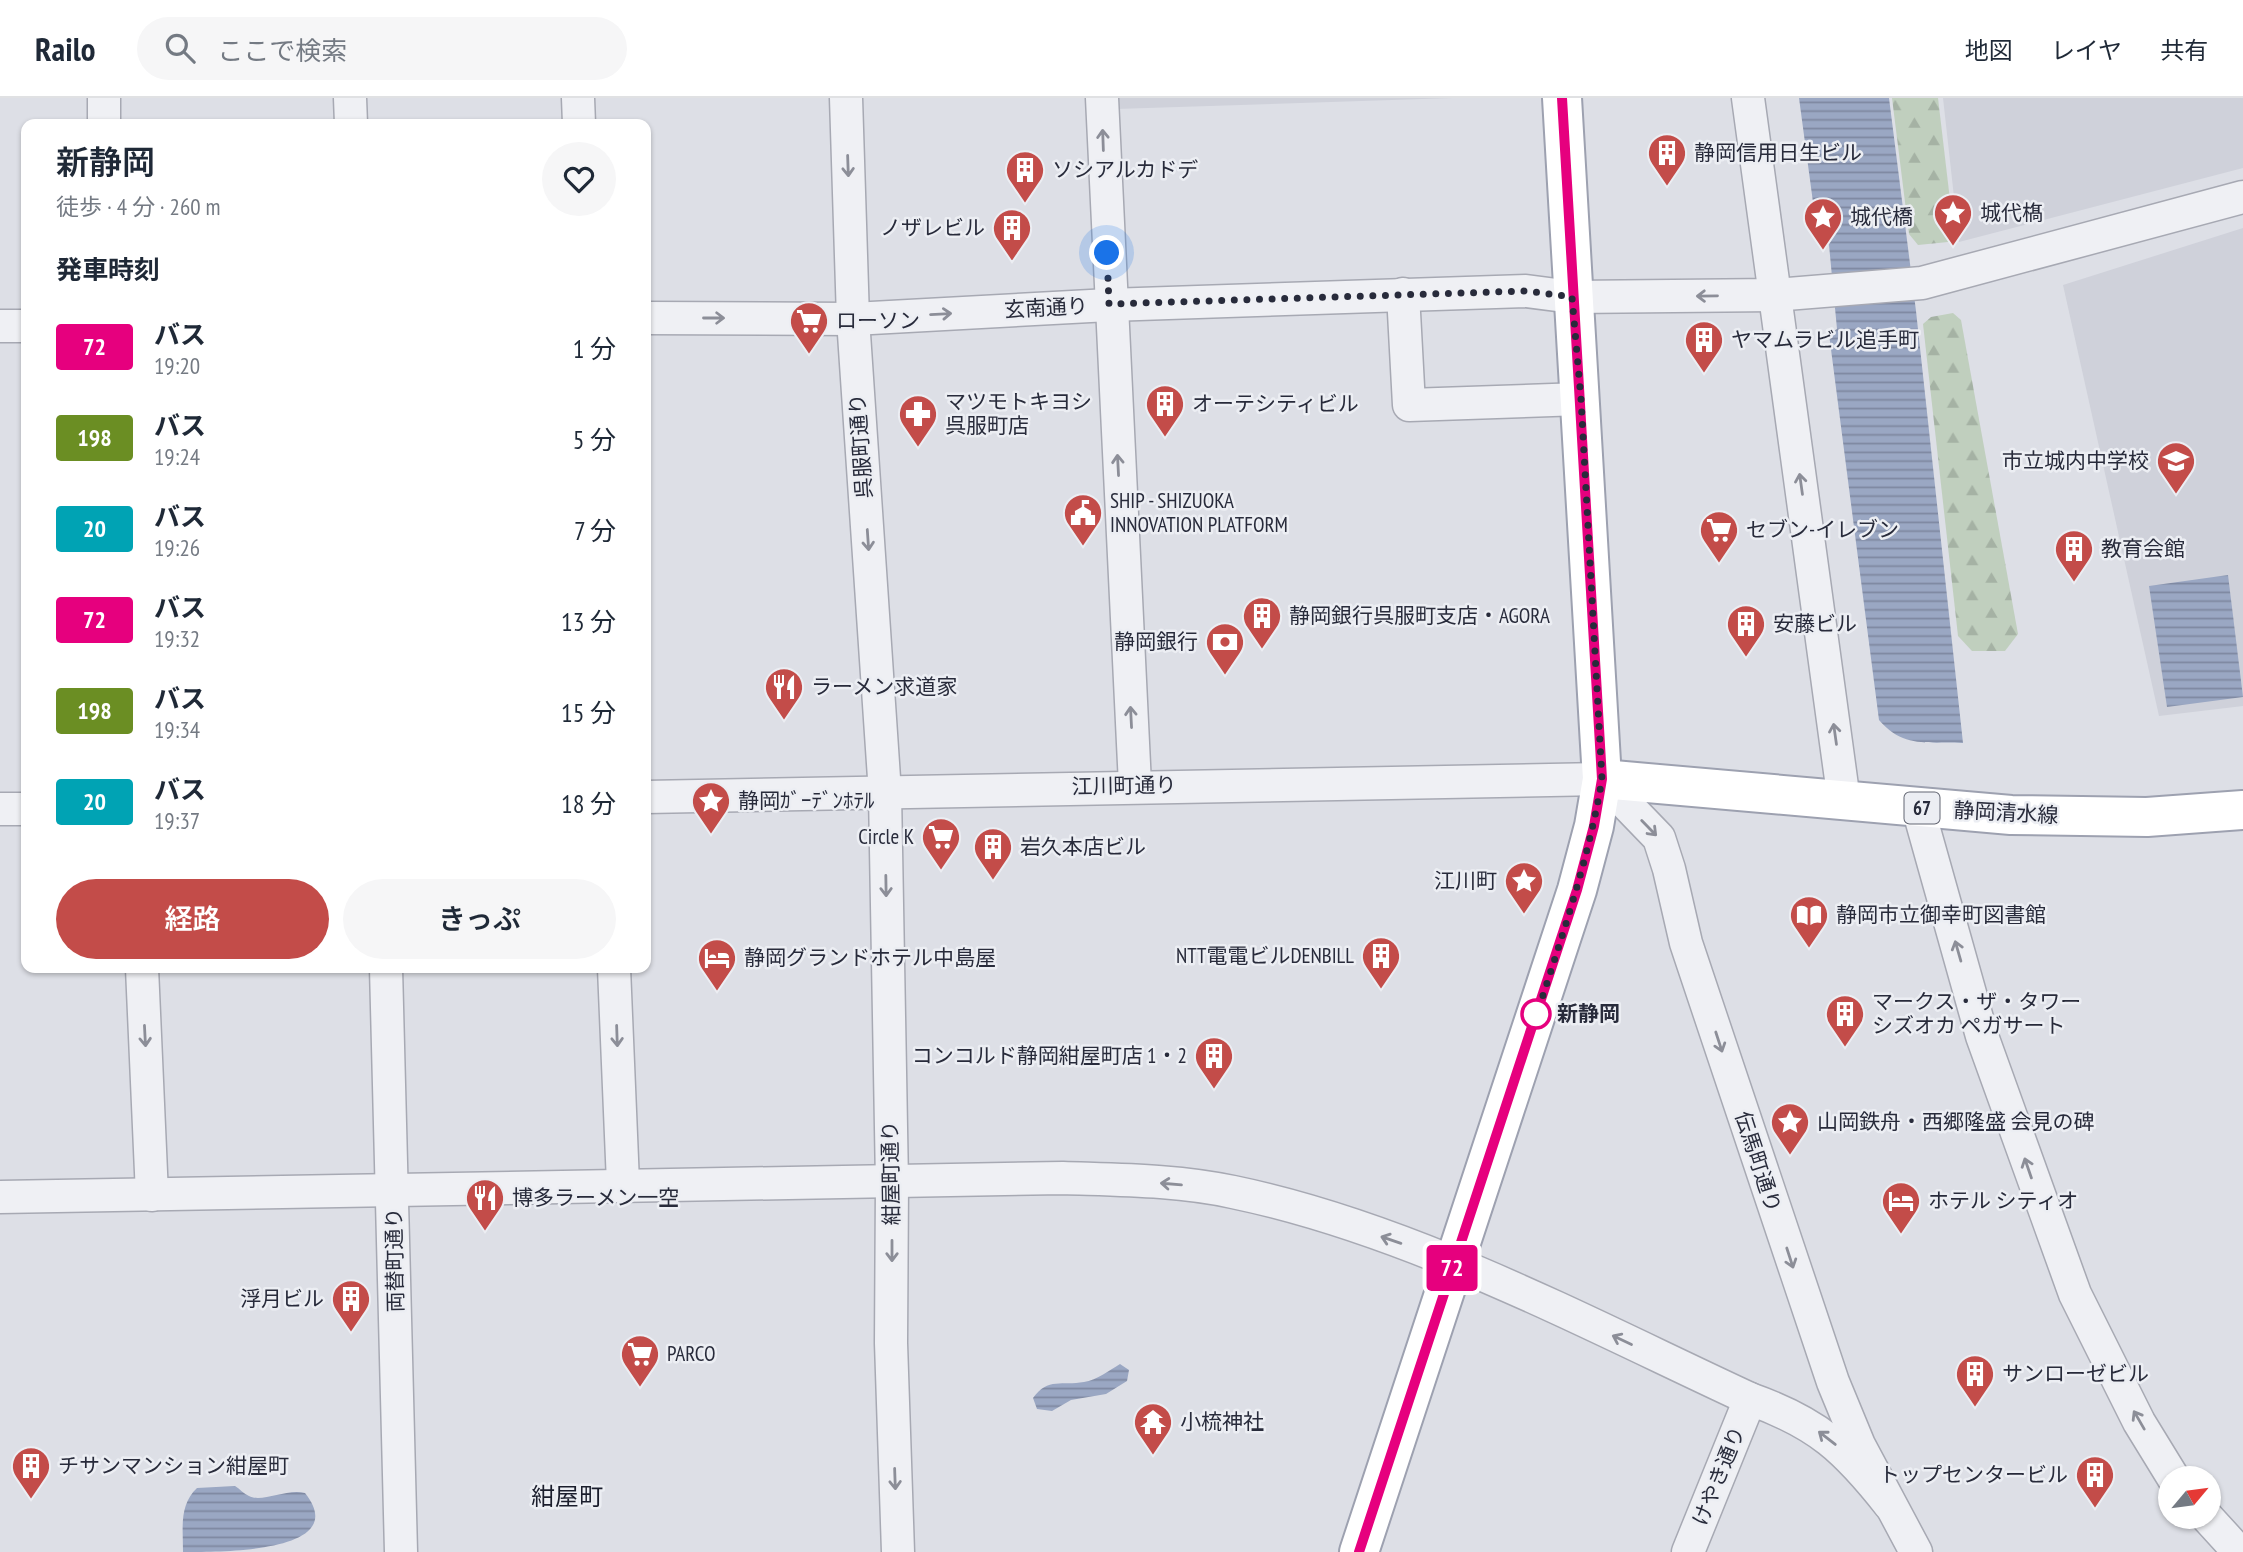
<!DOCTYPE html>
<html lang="ja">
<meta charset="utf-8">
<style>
body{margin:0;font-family:"PT Sans Narrow","Noto Sans JP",sans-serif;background:#f6f6f7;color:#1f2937;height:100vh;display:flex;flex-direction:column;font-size:26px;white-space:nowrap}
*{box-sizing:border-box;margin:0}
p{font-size:23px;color:#747a83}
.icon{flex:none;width:38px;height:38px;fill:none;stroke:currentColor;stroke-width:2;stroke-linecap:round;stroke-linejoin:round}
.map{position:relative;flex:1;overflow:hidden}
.drawer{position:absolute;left:21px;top:21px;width:630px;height:854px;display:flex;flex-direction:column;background:#fff;border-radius:14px;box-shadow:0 2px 5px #0004}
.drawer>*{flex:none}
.badge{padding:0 14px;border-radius:5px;font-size:24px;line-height:46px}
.needle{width:46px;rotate:61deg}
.tools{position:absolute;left:2158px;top:1368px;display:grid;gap:14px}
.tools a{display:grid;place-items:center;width:63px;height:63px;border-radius:50%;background:#fff;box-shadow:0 2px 5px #0004;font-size:35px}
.you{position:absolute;width:35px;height:35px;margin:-18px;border:5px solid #fff;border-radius:50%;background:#1a73e8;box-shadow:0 0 0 10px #1a73e833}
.map>.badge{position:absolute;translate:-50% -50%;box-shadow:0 0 0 4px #fff}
h2{padding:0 35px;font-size:26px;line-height:63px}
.round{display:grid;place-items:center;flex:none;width:74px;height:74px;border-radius:37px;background:#f6f6f7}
.summary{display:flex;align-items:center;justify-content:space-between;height:119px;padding:0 35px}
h1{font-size:33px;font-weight:600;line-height:52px}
.action{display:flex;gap:14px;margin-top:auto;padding:14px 35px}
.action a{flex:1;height:80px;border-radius:42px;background:#c34c49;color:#fff;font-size:28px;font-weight:600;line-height:80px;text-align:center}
.action a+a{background:#f6f6f7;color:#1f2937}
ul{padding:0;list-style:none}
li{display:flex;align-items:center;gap:21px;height:91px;padding:0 35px}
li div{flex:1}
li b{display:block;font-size:26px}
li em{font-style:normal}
li .badge{min-width:77px;font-weight:700;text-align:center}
header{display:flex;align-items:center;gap:42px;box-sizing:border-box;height:98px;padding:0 35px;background:#fff;border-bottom:2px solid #e0e1e3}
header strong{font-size:33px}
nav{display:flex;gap:38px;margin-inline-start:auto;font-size:24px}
.search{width:490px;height:63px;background:#f6f6f7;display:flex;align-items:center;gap:18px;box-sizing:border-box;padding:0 24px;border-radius:38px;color:#747a83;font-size:26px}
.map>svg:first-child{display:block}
</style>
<header>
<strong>Railo</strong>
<div class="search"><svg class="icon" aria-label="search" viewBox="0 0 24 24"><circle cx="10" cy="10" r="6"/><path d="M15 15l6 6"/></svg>ここで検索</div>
<nav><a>地図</a><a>レイヤ</a><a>共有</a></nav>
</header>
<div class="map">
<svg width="2243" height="1454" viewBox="0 0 2243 1454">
<defs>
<pattern id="forest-firs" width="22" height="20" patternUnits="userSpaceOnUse" patternTransform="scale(1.75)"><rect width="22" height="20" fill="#c0cfbe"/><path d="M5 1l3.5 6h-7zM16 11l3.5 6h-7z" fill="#a5b2a4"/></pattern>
<pattern id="water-rules" width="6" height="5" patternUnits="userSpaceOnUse" patternTransform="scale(1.75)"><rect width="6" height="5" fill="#9aa7c3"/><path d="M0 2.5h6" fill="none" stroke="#7e88a0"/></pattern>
</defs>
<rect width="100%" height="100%" fill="#dddfe6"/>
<g fill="#cfd1da">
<path d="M 1116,0 L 1453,0 L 1116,11 Z"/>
<path d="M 1943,0 L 2243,0 L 2243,70 L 1959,144 Z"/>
<path d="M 2243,130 L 2243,608 L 2159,618 L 2063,187 Z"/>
</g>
<g fill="url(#forest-firs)">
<path d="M 1892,0 L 1938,0 L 1954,136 L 1948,144 L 1918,147 L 1909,136 Z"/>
<path d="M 1953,215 L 1961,222 L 2018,536 L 2005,553 L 1972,553 L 1958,538 L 1923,226 L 1931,219 Z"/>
</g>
<g fill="url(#water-rules)">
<path d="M 1799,0 L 1889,0 L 1916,213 L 1963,645 C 1927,643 1904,651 1879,622 L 1829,236 L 1837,231 L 1829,147 L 1819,149 Z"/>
<path d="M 2228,477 L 2243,599 L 2167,609 L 2149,488 Z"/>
<path d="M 1120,1266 L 1129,1272 L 1127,1283 L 1106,1296 L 1071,1302 L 1052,1313 L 1037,1311 L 1033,1300 C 1048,1279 1062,1288 1084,1284 C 1097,1282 1110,1272 1120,1266 Z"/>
<path d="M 235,1388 C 240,1391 244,1396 249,1398 C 262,1405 287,1390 305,1395 C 352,1454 225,1454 183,1454 C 183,1430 179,1407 197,1390 Z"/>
</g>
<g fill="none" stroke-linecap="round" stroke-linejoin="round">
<g stroke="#a7a9b3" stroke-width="35">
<g id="minor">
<path d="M 104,0 L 104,26"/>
<path d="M 350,0 L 351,26"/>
<path d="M 578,0 L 579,26"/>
<path d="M 846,0 L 853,221 L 885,695 L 892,1085 L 891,1245 L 898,1454"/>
<path d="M 1102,0 L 1135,687"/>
<path d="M 1748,0 L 1844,703"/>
<path d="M 1403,196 L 1409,307 L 1581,301"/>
<path d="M 646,220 L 853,221 L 1109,207 L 1526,193 L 1572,199 L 1775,197 L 1922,185 L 2243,99"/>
<path d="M 0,228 L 26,228"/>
<path d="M 646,699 L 1602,681 L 1659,740 L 1669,771 L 1686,845 L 1833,1284 L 1859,1347 L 1916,1454"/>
<path d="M 1918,710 L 1982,938 L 2075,1196 L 2139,1324 L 2174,1381"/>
<path d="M 0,711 L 26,711"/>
<path d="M 142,870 L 152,1097"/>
<path d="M 386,870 L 401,1454"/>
<path d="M 614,870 L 623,1085"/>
<path d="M 0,1099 L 1063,1080 C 1119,1082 1178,1082 1233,1094 C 1411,1131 1586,1225 1750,1301 C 1818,1325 1846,1351 1890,1407"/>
<path d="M 2207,1419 L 2239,1454"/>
<path d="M 1688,1454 L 1750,1301"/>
</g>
</g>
<g stroke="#9da1b0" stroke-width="42">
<g id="major">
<path d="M 1602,681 L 2011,717 L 2147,719 L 2243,712"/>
<path d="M 1359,1454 L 1577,792 L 1594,728 L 1602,681 L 1562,0"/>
</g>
</g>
<use href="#minor" stroke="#eff0f4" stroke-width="32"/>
<use href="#major" stroke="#fff" stroke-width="38"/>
</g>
<defs><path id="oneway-shaft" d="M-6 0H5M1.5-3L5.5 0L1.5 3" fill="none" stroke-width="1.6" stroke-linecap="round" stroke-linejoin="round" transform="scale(1.75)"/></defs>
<g stroke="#8c8e98">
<use href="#oneway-shaft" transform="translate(1103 42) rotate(-92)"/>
<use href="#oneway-shaft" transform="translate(848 68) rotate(88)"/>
<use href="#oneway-shaft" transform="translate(1707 198) rotate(179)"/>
<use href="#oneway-shaft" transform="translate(941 216) rotate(-3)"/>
<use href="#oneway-shaft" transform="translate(714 220)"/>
<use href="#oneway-shaft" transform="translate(1118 367) rotate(-93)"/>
<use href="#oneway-shaft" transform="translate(1801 386) rotate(-98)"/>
<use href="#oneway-shaft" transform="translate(868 442) rotate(86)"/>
<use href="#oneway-shaft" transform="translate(1131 619) rotate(-93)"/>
<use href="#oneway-shaft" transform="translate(1835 636) rotate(-98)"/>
<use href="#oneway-shaft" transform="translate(1649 730) rotate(46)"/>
<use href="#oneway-shaft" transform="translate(886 788) rotate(89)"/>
<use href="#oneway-shaft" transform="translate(1958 853) rotate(-106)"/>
<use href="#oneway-shaft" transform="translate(145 938) rotate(87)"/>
<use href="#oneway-shaft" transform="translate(617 938) rotate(88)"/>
<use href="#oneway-shaft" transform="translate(1719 944) rotate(72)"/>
<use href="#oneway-shaft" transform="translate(2028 1070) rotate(-109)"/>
<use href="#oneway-shaft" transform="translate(1171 1086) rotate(-175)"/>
<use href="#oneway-shaft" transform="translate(1391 1142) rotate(-161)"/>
<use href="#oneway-shaft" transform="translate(892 1153) rotate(90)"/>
<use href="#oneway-shaft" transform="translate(1790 1160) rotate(72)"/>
<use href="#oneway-shaft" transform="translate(1622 1242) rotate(-155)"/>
<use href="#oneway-shaft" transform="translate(2139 1322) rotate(-120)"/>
<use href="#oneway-shaft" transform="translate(1827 1340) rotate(-142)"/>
<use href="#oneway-shaft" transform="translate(895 1381) rotate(88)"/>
</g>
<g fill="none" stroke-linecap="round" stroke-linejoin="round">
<g stroke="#fff" stroke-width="16">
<path id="line" d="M 1359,1454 L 1577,792 L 1594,728 L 1602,681 L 1562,0"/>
</g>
<use href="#line" stroke="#e6007e" stroke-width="10"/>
<path stroke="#282b3b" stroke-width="7" stroke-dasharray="0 12.6" d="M 1107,155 L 1109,206 L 1526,193 L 1572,199 L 1581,301 L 1602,681 C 1588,765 1560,844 1534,925 L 1536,916"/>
</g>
<defs>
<g id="building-pin" transform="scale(2.0125)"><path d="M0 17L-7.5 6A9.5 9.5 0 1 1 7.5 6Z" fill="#c34c49" stroke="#eceef3"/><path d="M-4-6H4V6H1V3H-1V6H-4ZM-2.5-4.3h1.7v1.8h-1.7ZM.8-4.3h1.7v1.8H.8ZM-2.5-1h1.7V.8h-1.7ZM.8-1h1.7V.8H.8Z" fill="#fff"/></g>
<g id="sight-pin" transform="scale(2.0125)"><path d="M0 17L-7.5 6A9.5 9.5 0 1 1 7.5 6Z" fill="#c34c49" stroke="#eceef3"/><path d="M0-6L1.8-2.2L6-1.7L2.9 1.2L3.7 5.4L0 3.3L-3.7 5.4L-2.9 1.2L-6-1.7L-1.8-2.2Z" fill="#fff"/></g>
<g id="supermarket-pin" transform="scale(2.0125)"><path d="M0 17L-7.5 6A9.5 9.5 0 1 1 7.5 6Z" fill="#c34c49" stroke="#eceef3"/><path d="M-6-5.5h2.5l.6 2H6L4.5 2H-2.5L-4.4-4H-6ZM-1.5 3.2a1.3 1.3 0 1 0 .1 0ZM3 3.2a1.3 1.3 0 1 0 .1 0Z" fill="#fff"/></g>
<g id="pharmacy-pin" transform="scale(2.0125)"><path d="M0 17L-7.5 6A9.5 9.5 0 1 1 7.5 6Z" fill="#c34c49" stroke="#eceef3"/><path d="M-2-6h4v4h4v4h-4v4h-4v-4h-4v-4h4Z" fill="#fff"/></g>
<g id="school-pin" transform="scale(2.0125)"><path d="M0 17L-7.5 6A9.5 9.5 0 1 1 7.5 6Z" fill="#c34c49" stroke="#eceef3"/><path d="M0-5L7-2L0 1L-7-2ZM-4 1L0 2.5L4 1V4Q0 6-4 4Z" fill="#fff"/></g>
<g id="civic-pin" transform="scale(2.0125)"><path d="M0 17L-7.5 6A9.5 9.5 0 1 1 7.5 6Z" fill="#c34c49" stroke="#eceef3"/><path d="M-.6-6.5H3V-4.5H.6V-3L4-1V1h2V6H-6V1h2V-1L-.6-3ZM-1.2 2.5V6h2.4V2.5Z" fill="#fff"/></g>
<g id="bank-pin" transform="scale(2.0125)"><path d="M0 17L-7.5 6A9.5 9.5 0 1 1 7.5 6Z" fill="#c34c49" stroke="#eceef3"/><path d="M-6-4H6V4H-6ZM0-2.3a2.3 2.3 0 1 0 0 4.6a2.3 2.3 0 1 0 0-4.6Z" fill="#fff"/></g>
<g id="restaurant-pin" transform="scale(2.0125)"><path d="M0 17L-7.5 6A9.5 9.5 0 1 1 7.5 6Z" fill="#c34c49" stroke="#eceef3"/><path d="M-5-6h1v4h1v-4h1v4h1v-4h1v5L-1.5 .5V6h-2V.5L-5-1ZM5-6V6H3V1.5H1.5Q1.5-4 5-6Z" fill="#fff"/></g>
<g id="library-pin" transform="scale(2.0125)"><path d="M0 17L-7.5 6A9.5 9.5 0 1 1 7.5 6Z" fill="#c34c49" stroke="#eceef3"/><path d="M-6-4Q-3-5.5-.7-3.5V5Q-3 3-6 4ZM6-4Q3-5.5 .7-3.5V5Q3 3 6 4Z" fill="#fff"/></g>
<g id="hotel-pin" transform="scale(2.0125)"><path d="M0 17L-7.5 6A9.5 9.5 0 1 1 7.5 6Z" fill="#c34c49" stroke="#eceef3"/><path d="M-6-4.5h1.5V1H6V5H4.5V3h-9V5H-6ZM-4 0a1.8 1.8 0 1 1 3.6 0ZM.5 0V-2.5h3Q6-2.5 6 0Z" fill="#fff"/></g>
<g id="temple-pin" transform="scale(2.0125)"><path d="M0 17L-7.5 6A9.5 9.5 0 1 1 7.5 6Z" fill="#c34c49" stroke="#eceef3"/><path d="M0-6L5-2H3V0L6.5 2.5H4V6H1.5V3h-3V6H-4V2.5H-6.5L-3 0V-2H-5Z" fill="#fff"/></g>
</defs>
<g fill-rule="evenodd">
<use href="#building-pin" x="1667" y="55"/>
<use href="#building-pin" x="1025" y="72"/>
<use href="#sight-pin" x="1953" y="115"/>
<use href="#sight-pin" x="1823" y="119"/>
<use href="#building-pin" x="1012" y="130"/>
<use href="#supermarket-pin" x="809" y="223"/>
<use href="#building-pin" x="1704" y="242"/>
<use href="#building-pin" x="1165" y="306"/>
<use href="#pharmacy-pin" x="918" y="316"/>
<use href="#school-pin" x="2176" y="363"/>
<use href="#civic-pin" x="1083" y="415"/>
<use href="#supermarket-pin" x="1719" y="432"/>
<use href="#building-pin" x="2074" y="451"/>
<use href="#building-pin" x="1262" y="518"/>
<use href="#building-pin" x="1746" y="526"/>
<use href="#bank-pin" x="1225" y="544"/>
<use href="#restaurant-pin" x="784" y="589"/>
<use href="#sight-pin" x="711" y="703"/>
<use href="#supermarket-pin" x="941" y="739"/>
<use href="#building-pin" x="993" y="749"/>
<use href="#sight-pin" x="1524" y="783"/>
<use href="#library-pin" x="1809" y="817"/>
<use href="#building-pin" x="1381" y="858"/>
<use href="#hotel-pin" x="717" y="860"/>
<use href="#building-pin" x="1845" y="916"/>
<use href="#building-pin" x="1214" y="958"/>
<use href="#sight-pin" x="1790" y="1024"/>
<use href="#restaurant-pin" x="485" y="1100"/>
<use href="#hotel-pin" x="1901" y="1103"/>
<use href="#building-pin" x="351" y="1201"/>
<use href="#supermarket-pin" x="640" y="1256"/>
<use href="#building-pin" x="1975" y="1276"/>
<use href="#temple-pin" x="1153" y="1324"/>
<use href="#building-pin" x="31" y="1368"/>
<use href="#building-pin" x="2095" y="1377"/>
</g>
<circle fill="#fff" stroke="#e6007e" stroke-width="3.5" cx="1536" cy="916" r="14"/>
<g text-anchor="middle" stroke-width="5" stroke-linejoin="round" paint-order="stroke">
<rect fill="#eceef3" stroke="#636672" stroke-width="2" x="1904.5" y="694.5" width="35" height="31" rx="5"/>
<g font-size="19" font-weight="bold" fill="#282b3b">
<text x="1922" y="717">67</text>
</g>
<g font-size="21" fill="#282b3b" stroke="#eceef3" text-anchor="start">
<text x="1694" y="62">静岡信用日生ビル</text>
<text x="1052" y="79">ソシアルカドデ</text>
<text x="1980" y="122">城代𣘺</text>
<text x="1850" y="126">城代橋</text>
<text x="985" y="137" text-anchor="end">ノザレビル</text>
<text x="836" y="230">ローソン</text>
<text x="1731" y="249">ヤマムラビル追手町</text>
<text x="945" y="311">マツモトキヨシ<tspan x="945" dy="24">呉服町店</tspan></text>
<text x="1192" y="313">オーテシティビル</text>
<text x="2149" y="370" text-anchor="end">市立城内中学校</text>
<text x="1110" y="410">SHIP - SHIZUOKA<tspan x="1110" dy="24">INNOVATION PLATFORM</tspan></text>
<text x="1746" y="439">セブン-イレブン</text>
<text x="2101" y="458">教育会館</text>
<text x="1289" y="525">静岡銀行呉服町支店・AGORA</text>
<text x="1773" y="533">安藤ビル</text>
<text x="1198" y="551" text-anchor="end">静岡銀行</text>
<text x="811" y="596">ラーメン求道家</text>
<text x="738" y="710">静岡ｶﾞｰﾃﾞﾝﾎﾃﾙ</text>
<text x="914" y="746" text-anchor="end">Circle K</text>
<text x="1020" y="756">岩久本店ビル</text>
<text x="1497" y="790" text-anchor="end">江川町</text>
<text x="1836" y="824">静岡市立御幸町図書館</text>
<text x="1354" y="865" text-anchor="end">NTT電電ビルDENBILL</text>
<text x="744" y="867">静岡グランドホテル中島屋</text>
<text x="1872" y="911">マークス・ザ・タワー<tspan x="1872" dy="24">シズオカ ペガサート</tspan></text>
<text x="1187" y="965" text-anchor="end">コンコルド静岡紺屋町店 1・2</text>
<text x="1817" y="1031">山岡鉄舟・西郷隆盛 会見の碑</text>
<text x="512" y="1107">博多ラーメン一空</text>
<text x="1928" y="1110">ホテル シティオ</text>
<text x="324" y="1208" text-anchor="end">浮月ビル</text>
<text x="667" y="1263">PARCO</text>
<text x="2002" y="1283">サンローゼビル</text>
<text x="1180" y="1331">小梳神社</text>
<text x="58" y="1375">チサンマンション紺屋町</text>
<text x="2068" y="1384" text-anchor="end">トップセンタービル</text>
</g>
<g font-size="21" fill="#282b3b" stroke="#eceef3">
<text transform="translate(1046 210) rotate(-3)" y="7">玄南通り</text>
<text transform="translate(861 348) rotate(-94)" y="7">呉服町通り</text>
<text transform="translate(1124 688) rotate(-1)" y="7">江川町通り</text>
<text transform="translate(2006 715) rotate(3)" y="7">静岡清水線</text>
<text transform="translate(1758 1064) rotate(72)" y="7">伝馬町通り</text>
<text transform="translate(891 1075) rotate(-91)" y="7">紺屋町通り</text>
<text transform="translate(395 1162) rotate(-91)" y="7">両替町通り</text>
<text transform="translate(1719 1378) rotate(-68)" y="7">けやき通り</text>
</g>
<g font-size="21" font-weight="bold" fill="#282b3b" stroke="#eceef3" text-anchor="start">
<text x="1557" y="923">新静岡</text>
</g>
<g font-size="24" fill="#1a1d2c" stroke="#eceef3">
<text x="567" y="1407">紺屋町</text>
</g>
</g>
</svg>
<div class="tools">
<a><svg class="needle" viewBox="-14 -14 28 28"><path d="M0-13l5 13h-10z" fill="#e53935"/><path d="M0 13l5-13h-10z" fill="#747a83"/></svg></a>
</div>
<div class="you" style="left:1107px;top:155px"></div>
<b class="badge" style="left:1452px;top:1170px;background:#e6007e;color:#fff">72</b>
<section class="drawer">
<div class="summary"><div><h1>新静岡</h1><p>徒歩 · 4 分 · 260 m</p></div><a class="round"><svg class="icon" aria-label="heart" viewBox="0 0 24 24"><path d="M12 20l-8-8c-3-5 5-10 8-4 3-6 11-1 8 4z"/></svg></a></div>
<h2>発車時刻</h2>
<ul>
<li><span class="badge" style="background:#e6007e;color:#fff">72</span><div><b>バス</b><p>19:20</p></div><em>1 分</em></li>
<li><span class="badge" style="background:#6b8e23;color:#fff">198</span><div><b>バス</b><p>19:24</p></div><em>5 分</em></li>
<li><span class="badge" style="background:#00a3b4;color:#fff">20</span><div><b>バス</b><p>19:26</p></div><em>7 分</em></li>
<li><span class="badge" style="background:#e6007e;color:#fff">72</span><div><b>バス</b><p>19:32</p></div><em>13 分</em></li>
<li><span class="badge" style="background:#6b8e23;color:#fff">198</span><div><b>バス</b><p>19:34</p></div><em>15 分</em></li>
<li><span class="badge" style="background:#00a3b4;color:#fff">20</span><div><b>バス</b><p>19:37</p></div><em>18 分</em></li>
</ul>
<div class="action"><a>経路</a><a>きっぷ</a></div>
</section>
</div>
